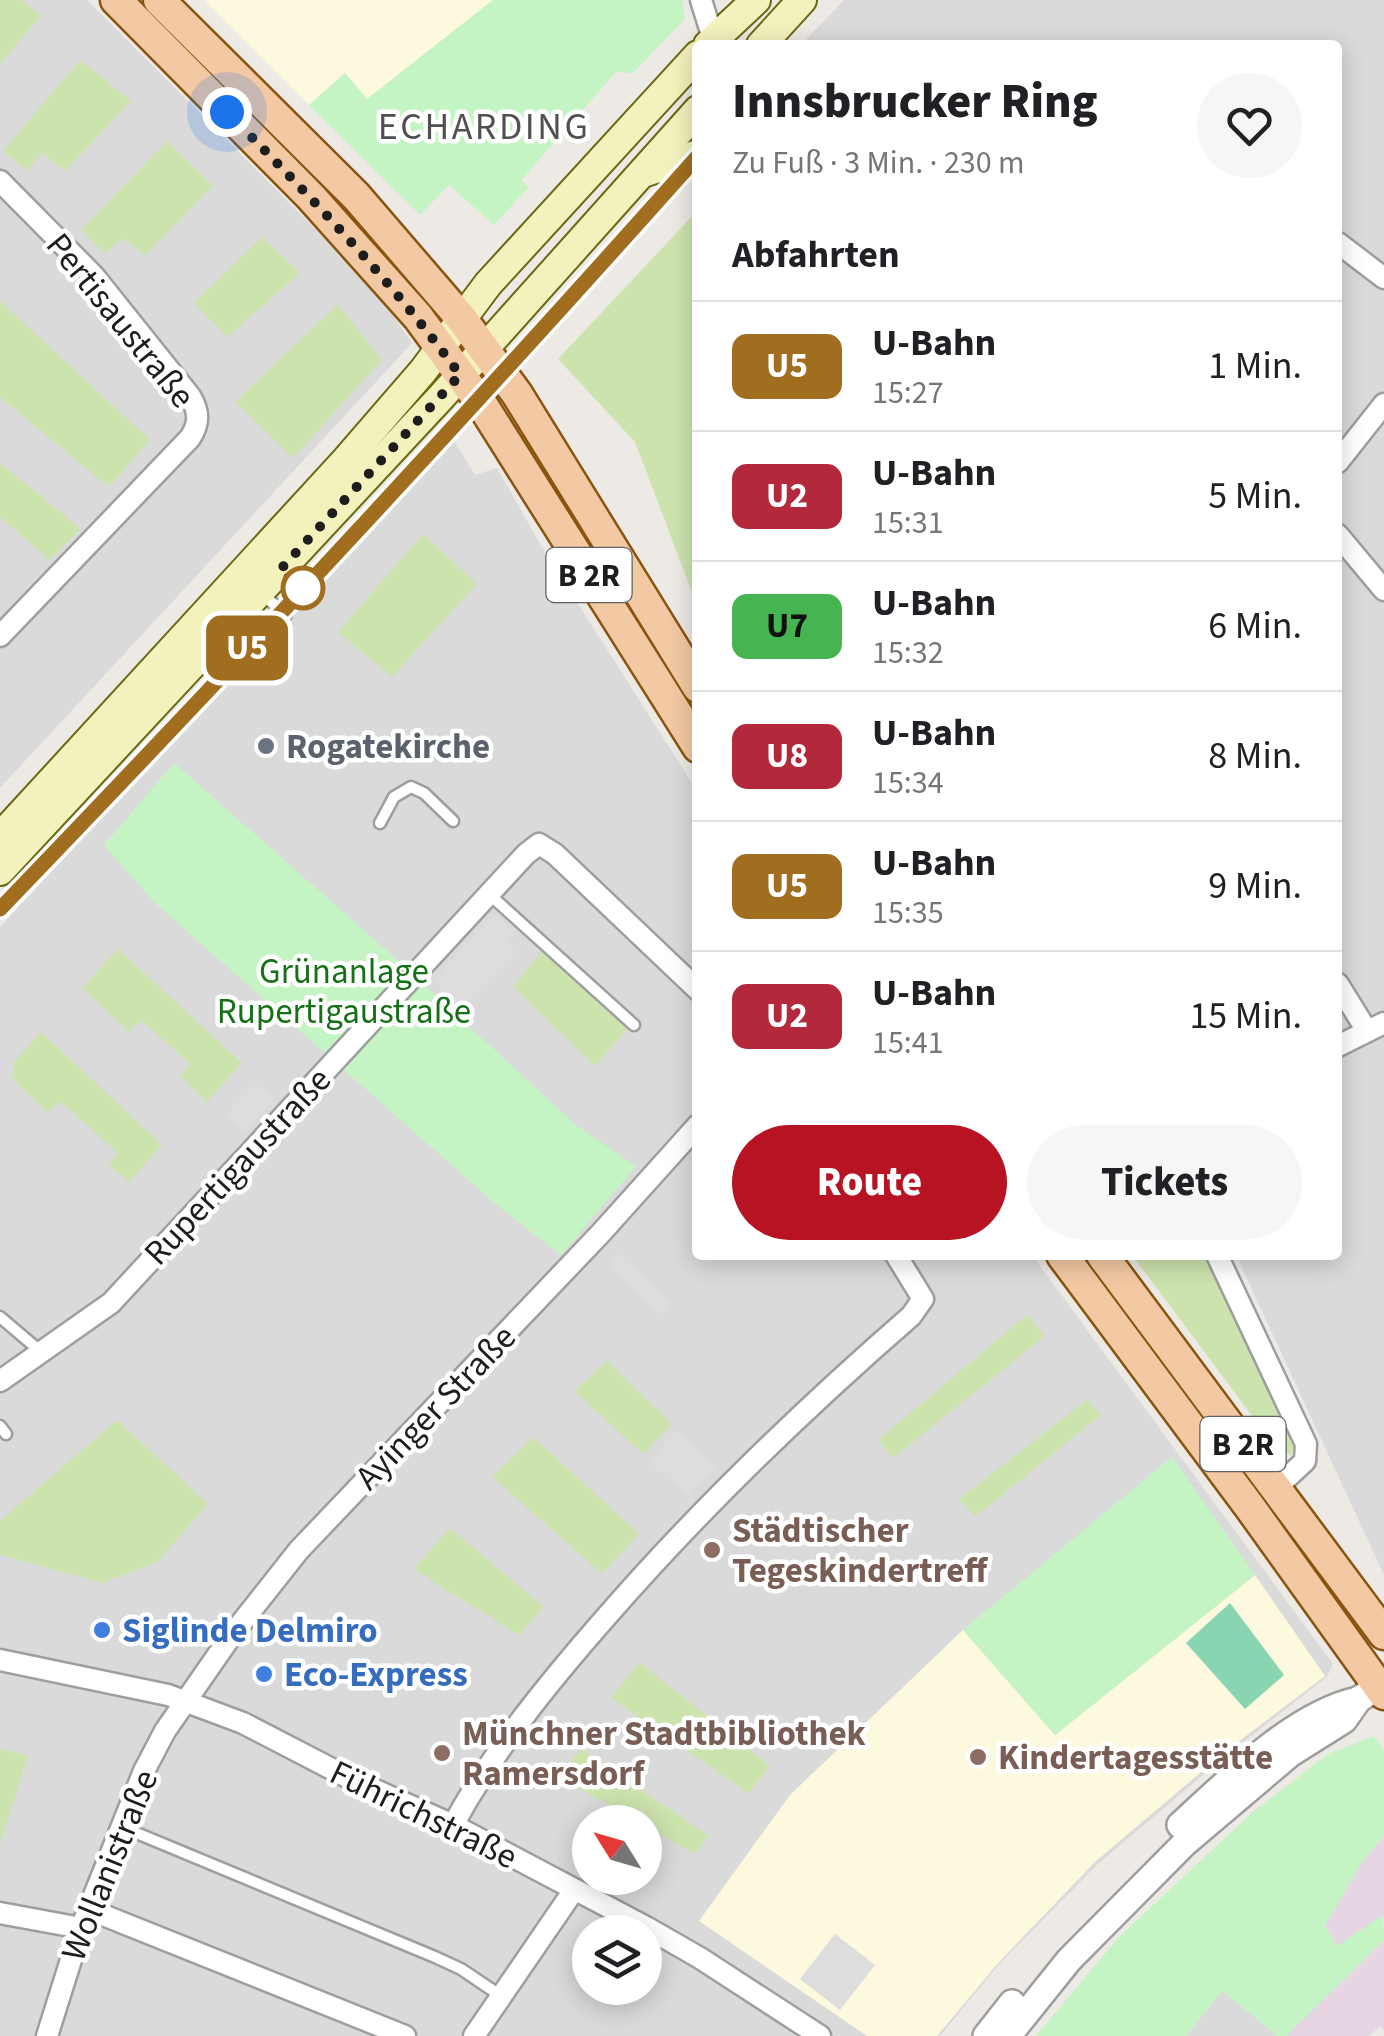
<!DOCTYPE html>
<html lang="de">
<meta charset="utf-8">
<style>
body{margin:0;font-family:"Source Sans 3",sans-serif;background:#f6f6f6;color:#202124;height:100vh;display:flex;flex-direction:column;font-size:38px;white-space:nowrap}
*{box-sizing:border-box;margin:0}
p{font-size:32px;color:#757577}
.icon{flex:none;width:55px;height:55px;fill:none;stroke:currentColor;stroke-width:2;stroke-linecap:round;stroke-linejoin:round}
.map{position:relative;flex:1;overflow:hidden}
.drawer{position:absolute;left:692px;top:40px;width:650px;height:1220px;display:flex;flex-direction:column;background:#fff;border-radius:10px;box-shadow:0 5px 25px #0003}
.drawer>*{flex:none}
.badge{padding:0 20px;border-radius:15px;font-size:35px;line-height:65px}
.needle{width:65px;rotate:307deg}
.tools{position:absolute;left:572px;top:1805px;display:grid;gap:20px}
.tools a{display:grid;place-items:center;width:90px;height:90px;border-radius:50%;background:#fff;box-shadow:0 5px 25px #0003;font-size:50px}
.you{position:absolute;width:50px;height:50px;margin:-25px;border:8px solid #fff;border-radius:50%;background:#1a73e8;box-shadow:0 0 0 15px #1a73e833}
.map>.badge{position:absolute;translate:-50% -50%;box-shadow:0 0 0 5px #fff}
h2{padding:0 40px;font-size:38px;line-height:90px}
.round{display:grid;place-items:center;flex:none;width:105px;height:105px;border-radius:52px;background:#f6f6f6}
.overview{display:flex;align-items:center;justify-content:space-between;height:170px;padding:0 40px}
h1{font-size:48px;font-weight:800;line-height:75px}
.action{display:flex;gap:20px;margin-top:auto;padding:20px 40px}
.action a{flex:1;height:115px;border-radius:60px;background:#b71322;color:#fff;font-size:40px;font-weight:800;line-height:115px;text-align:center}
.action a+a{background:#f6f6f6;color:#202124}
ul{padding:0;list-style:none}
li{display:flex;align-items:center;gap:30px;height:130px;padding:0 40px;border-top:2px solid #e0e0e0}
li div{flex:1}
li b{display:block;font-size:38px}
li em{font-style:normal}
li .badge{min-width:110px;font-weight:700;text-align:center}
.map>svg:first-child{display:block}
</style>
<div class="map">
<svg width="1384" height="2036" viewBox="0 0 1384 2036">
<rect width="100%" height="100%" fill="#ede9e4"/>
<g fill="#dbdada" fill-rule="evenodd">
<path d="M 0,0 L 87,0 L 338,252 L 392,314 L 412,343 L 0,788 Z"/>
<path d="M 844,0 L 1384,0 L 1384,1575 L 1236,1255 L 1338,1255 L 1338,45 L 801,45 Z"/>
<path d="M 452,438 L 475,475 L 497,468 L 542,547 L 697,791 L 698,1255 L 1032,1255 L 1333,1664 L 1327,1677 L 1228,1754 L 1098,1864 L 1000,1963 L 940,2036 L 0,2036 L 0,927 ZM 590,1822 L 645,1822 L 645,1878 L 590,1878 ZM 590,1932 L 645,1932 L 645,1988 L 590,1988 Z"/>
<path d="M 1222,1991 L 1278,2036 L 1186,2036 Z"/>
</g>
<g fill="#e6d6e4">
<path d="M 1384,1835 L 1384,1917 L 1337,1947 L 1325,1925 L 1362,1862 Z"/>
<path d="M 1384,1940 L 1384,2031 L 1380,2026 L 1369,2036 L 1286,2036 Z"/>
</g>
<g fill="#fcf9de">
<path d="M 204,0 L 493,0 L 367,99 L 345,73 L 309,105 Z"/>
<path d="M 1255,1575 L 1325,1676 L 1226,1751 L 1095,1862 L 999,1962 L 937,2036 L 867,2036 L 699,1921 L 790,1795 L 963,1630 L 1055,1735 Z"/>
</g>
<g fill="#cde3ae">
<path d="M 0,0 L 22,0 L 41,16 L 0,64 Z"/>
<path d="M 80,60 L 131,101 L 65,171 L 42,153 L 27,171 L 3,151 Z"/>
<path d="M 167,141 L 213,186 L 145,255 L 122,238 L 105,254 L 81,230 Z"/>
<path d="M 697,211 L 697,605 L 635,442 L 558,359 Z"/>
<path d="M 262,237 L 300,273 L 227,337 L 194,303 Z"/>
<path d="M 0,301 L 150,440 L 111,485 L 101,481 L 0,397 Z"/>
<path d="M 338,304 L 382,360 L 293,458 L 235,402 Z"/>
<path d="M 0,463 L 81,529 L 49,560 L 0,517 Z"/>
<path d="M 423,534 L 477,584 L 392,677 L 338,632 Z"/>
<path d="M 547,945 L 632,1024 L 595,1066 L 513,987 Z"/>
<path d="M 118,949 L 242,1063 L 207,1102 L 180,1076 L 190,1064 L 141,1020 L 129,1032 L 82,988 Z"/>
<path d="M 41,1032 L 162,1145 L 129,1182 L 109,1165 L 118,1153 L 61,1102 L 47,1112 L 12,1079 L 14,1062 Z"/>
<path d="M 1132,1255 L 1205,1255 L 1295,1435 L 1292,1455 L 1279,1452 Z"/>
<path d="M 1027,1315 L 1045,1336 L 893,1458 L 878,1440 Z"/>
<path d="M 607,1361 L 672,1424 L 643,1454 L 574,1391 Z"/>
<path d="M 1087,1400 L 1101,1415 L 975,1517 L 959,1499 Z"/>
<path d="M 117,1420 L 208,1504 L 157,1562 L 103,1583 L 0,1555 L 0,1521 Z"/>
<path d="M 533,1437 L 639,1534 L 602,1574 L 492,1477 Z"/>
<path d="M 450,1528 L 544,1607 L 519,1635 L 413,1569 Z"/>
<path d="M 639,1662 L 770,1766 L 748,1793 L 611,1698 Z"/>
<path d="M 0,1749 L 28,1755 L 0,1844 Z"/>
<path d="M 581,1749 L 709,1836 L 695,1854 L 645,1826 L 645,1822 L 639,1822 L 558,1777 Z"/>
</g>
<g fill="#c5f4c4">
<path d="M 493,0 L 682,0 L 685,19 L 633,73 L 616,72 L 521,180 L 529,187 L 494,225 L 449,185 L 420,215 L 309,105 L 345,73 L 367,99 Z"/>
<path d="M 174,763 L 384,948 L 577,1126 L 636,1166 L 561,1255 L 498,1206 L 154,902 L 104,845 Z"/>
<path d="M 1172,1457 L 1255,1575 L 1055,1735 L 963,1630 Z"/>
<path d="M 1374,1736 L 1384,1751 L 1384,1835 L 1362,1862 L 1325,1926 L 1337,1946 L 1383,1915 L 1384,1940 L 1286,2036 L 1278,2036 L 1222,1991 L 1186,2036 L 1036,2036 L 1119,1937 L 1254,1811 L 1328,1754 Z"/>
</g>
<path fill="#89d5b1" d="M 1230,1603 L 1284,1675 L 1245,1709 L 1186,1643 Z"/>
<g fill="#ddd">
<path d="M 494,915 L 514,934 L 507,943 L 516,952 L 462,1008 L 433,981 Z"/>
<path d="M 256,1083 L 274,1099 L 244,1132 L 226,1115 Z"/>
<path d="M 618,1253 L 673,1303 L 662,1316 L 607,1266 Z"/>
<path d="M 677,1430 L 717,1468 L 689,1497 L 649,1462 Z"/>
<path d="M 835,1934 L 875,1965 L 840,2010 L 800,1979 Z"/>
</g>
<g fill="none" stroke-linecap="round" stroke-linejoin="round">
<g stroke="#9e9e9e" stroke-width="15">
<g id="service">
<path d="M 260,592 L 286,615"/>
<path d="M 380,823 L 394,797 L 411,787 L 424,793 L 453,821"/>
<path d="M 489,894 L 634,1025"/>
<path d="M 0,1317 L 40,1351"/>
<path d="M 0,1426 L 6,1434"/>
<path d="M 122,1827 L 435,1957 L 461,1969 L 501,1996"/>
</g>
</g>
<g stroke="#9e9e9e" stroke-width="25">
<g id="minor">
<path d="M 701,0 L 715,45"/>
<path d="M 0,181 L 94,276 L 190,396 C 199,411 200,423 190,438 L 0,636"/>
<path d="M 1338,243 L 1384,278"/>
<path d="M 1338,462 L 1384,404"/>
<path d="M 1338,535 L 1384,590"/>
<path d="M 1338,984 L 1367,1031"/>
<path d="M 1338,1046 L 1384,1023"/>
<path d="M 1217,1255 L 1306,1444 L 1305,1461 L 1276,1488"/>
<path d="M 0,1381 L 111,1303 L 526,854 L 539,844 L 555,854 L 698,990"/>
<path d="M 0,1660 L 168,1695 L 243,1723 L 353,1780 L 453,1825 L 646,1927 L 700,1958 L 820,2036"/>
<path d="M 453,1825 C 495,1748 549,1682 607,1616 C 701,1508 803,1410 911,1316 L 923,1299 L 896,1255"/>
<path d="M 88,1909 L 405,2036"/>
<path d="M 0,1913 L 81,1928"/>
<path d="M 47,2036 L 81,1928 L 144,1771 L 165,1731 L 231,1636 L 299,1550 L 600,1234 L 698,1125"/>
<path d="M 474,2036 L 574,1890"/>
</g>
</g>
<g stroke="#9e9e9e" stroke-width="30">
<g id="tertiary">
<path d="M 1180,1825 C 1227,1782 1294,1714 1358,1700"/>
<path d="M 986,2036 L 1012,2003"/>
<path d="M 1008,2036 L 1069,1960 L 1185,1843 L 1290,1754 L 1344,1720 L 1358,1700 L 1384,1682"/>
</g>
</g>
<g stroke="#67690f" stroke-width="32">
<g id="secondary">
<path d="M 708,45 L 756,0"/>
<path d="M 761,45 L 802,0"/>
<path d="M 646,172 L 698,154"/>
<path d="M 0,837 L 346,460 L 423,371 L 488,284 L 698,55"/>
<path d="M 0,871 L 442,396 L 698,110"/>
</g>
</g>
<g stroke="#88540e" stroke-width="35">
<g id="primary">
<path d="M 116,0 L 311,197 L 418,317 L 481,403 L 698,747"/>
<path d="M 159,0 L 356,196 L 461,318 L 517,394 L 698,687"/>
<path d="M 1062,1255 L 1249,1506 L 1384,1694"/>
<path d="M 1102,1255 L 1384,1634"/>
</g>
</g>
<use href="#service" stroke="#fff" stroke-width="10"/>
<use href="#minor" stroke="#fff" stroke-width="20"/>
<use href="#tertiary" stroke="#fff" stroke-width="25"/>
<use href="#secondary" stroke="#f3f1bc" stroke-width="28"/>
<use href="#primary" stroke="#f3c9a3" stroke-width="30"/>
</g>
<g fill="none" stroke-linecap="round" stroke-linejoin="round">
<g stroke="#fff" stroke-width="22">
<path id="line" d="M 0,909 C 237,663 470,412 698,156"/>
</g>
<use href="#line" stroke="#a06e1e" stroke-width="15"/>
<path stroke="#1d1d1d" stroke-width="10" stroke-dasharray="0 18" d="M 227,112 C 310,196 391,280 460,375 L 279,571 L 303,588"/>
</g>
<circle fill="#fff" stroke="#a06e1e" stroke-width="5" cx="303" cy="588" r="20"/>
<circle fill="#6b7280" stroke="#fff" stroke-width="4" cx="266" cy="746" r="10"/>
<g fill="#8d6e63" stroke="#fff" stroke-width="4">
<circle cx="712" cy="1550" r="10"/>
<circle cx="442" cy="1753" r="10"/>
<circle cx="978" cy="1757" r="10"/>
</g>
<g fill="#3f7fe0" stroke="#fff" stroke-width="4">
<circle cx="102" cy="1630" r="10"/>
<circle cx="264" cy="1674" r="10"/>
</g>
<g text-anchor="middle" stroke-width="9" stroke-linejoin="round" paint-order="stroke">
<g fill="#fff" stroke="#616161" stroke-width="2.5">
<rect x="546.5" y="548" width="85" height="54" rx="8"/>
<rect x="1200.5" y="1417" width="85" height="54" rx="8"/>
</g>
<g font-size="32" font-weight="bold" fill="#1d1d1d">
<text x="589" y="586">B 2R</text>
<text x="1243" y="1455">B 2R</text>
</g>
<g font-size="35" fill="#1d1d1d" stroke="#fff">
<text transform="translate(121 320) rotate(51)" y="12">Pertisaustraße</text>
<text transform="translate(237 1166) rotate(-47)" y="12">Rupertigaustraße</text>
<text transform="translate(435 1407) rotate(-46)" y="12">Ayinger Straße</text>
<text transform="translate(424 1814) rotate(26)" y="12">Führichstraße</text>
<text transform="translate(109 1865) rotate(-68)" y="12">Wollanistraße</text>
</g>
<g font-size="35" font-weight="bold" fill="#5b616d" stroke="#fff" text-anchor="start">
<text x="286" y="758">Rogatekirche</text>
</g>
<g font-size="35" fill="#167016" stroke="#fff">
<text x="344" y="983">Grünanlage<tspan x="344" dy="40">Rupertigaustraße</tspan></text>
</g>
<g font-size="35" font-weight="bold" fill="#785e54" stroke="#fff" text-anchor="start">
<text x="732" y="1542">Städtischer<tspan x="732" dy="40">Tegeskindertreff</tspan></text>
<text x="462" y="1745">Münchner Stadtbibliothek<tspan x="462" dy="40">Ramersdorf</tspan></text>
<text x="998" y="1769">Kindertagesstätte</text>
</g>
<g font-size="35" font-weight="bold" fill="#366cbe" stroke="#fff" text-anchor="start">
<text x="122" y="1642">Siglinde Delmiro</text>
<text x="284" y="1686">Eco-Express</text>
</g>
<g font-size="38" letter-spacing="2.5" fill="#505050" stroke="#fff">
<text x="484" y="139">ECHARDING</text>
</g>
</g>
</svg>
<div class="tools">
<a><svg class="needle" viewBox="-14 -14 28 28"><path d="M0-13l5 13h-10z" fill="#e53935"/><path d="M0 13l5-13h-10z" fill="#757577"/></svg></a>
<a><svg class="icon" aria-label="layers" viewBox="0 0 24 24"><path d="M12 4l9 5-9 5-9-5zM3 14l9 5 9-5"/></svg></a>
</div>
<div class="you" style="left:227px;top:112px"></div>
<b class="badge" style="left:247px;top:648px;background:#a06e1e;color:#fff">U5</b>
<section class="drawer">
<div class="overview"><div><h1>Innsbrucker Ring</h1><p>Zu Fuß · 3 Min. · 230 m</p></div><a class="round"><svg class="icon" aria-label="heart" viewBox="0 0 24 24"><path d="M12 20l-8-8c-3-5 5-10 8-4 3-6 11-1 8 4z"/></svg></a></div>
<h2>Abfahrten</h2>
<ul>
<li><span class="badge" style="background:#a06e1e;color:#fff">U5</span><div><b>U-Bahn</b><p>15:27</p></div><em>1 Min.</em></li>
<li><span class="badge" style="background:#b4283c;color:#fff">U2</span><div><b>U-Bahn</b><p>15:31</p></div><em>5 Min.</em></li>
<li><span class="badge" style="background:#46b450;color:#111">U7</span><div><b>U-Bahn</b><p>15:32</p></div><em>6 Min.</em></li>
<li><span class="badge" style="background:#b4283c;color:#fff">U8</span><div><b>U-Bahn</b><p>15:34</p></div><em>8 Min.</em></li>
<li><span class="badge" style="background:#a06e1e;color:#fff">U5</span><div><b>U-Bahn</b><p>15:35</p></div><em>9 Min.</em></li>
<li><span class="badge" style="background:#b4283c;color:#fff">U2</span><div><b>U-Bahn</b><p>15:41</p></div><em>15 Min.</em></li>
</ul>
<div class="action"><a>Route</a><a>Tickets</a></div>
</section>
</div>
